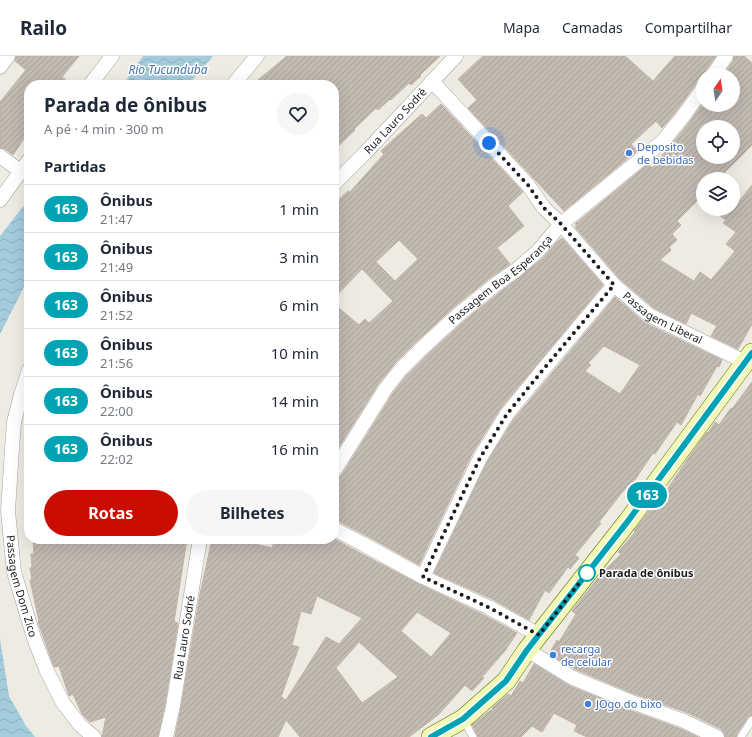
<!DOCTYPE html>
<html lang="pt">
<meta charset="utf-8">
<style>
body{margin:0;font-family:"Noto Sans",sans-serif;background:#f6f6f7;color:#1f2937;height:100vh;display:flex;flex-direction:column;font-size:15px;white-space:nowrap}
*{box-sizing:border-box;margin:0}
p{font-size:13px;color:#747a83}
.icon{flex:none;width:22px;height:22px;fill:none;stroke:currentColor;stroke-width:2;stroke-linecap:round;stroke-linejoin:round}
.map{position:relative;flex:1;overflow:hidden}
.side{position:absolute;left:24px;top:24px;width:315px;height:464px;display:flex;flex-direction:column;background:#fff;border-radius:16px;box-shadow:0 4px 16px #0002}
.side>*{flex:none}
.badge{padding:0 8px;border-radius:13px;font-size:14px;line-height:26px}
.needle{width:26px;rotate:13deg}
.buttons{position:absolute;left:696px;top:12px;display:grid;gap:8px}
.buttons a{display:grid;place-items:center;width:44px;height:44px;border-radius:50%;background:#fff;box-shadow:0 4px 16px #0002;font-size:20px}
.you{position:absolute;width:20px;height:20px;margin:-10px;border:3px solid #fff;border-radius:50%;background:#1a73e8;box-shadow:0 0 0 6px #1a73e833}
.map>.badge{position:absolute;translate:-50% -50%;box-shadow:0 0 0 2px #fff}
h2{padding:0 20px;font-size:15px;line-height:36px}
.round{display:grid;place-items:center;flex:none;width:42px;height:42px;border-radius:21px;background:#f6f6f7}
.headline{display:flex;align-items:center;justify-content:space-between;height:68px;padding:0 20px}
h1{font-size:19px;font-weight:700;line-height:30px}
.button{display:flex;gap:8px;margin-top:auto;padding:8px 20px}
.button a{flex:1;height:46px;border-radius:24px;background:#ca0d00;color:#fff;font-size:16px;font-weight:700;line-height:46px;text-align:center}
.button a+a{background:#f6f6f7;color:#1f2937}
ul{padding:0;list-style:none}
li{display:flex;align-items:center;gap:12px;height:48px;padding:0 20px;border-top:1px solid #e0e1e3}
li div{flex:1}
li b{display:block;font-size:15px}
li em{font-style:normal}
li .badge{min-width:44px;font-weight:700;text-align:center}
header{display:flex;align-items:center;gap:24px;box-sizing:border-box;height:56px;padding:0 20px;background:#fff;border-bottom:1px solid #e0e1e3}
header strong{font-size:19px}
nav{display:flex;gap:22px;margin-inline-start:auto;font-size:14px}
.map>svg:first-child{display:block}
</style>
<header>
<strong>Railo</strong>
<nav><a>Mapa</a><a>Camadas</a><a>Compartilhar</a></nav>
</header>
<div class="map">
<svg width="752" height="681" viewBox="0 0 752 681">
<defs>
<pattern id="water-waves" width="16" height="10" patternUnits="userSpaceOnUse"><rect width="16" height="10" fill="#a3ccdc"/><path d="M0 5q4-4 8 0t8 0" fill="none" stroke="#8cafbc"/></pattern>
<pattern id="building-hatch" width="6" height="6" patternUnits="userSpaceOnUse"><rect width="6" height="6" fill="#c3bab2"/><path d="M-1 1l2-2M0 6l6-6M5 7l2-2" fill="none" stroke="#a79f99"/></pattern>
</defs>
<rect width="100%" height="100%" fill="#eeebe3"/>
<g fill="url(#water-waves)">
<path d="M 143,0 L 213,0 L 188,29 L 123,29 Z"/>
<path d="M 29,143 L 29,226 L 24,231 L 0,278 L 0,180 Z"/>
<path d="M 0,583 L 9,640 L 26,670 L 35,681 L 0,681 Z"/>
</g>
<g fill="url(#building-hatch)" stroke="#c0b3a5" fill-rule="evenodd">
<path d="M 16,0 L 79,0 L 62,21 L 72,29 L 29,29 L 29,75 L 13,99 L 5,93 L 0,92 L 0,46 L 26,14 L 15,5 Z"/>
<path d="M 287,0 L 440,0 L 420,19 L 421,20 L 411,29 L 409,27 L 391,44 L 390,43 L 378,54 L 376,52 L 354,73 L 355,74 L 334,94 L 334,29 L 252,29 Z"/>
<path d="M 483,0 L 625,0 L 653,25 L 675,0 L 716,0 L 706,14 L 705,19 L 703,19 L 703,25 L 699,25 L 696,28 L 674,58 L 662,72 L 656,65 L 631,88 L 637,95 L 564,155 L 468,52 L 477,44 L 458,23 Z"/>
<path d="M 734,0 L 744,0 L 752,7 L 752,89 L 718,123 L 703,123 L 703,139 L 677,165 L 681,169 L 672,178 L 677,184 L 669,191 L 671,194 L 660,204 L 694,225 L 700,216 L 711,224 L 735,195 L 726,188 L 736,176 L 723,167 L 726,164 L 711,153 L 733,153 L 752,129 L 752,268 L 738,293 L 711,280 L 717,270 L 691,257 L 686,268 L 654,252 L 620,223 L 575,171 L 577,170 L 575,168 L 648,108 L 652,112 L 688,68 L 703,47 L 703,49 L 733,49 L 733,19 L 723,19 L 733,5 ZM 703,71 L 733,71 L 733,101 L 703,101 Z"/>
<path d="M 441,48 L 523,136 L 508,150 L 524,170 L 497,192 L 510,208 L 490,222 L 453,252 L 415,287 L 395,307 L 379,327 L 334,399 L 334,248 L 359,269 L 365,263 L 369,267 L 393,245 L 362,213 L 334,242 L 334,148 L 348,135 L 350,136 L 384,98 L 381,95 L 396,81 L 422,58 L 426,62 ZM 399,184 L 418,203 L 395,225 L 376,206 Z"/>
<path d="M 562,182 L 603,229 L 500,353 L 472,398 L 419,509 L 367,480 L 338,465 L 334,465 L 334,423 L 338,422 L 341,420 L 393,337 L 407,319 L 427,299 L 465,264 L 500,236 L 521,220 L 543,202 L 557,186 Z"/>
<path d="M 615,241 L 645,267 L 722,304 L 719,311 L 717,310 L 700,340 L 698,338 L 681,369 L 677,366 L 655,398 L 653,397 L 630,431 L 628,430 L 620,439 L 599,466 L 601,467 L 575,499 L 579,502 L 570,513 L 568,511 L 549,537 L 545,534 L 529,564 L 492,543 L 434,517 L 487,406 L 514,363 ZM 604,290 L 640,309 L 620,338 L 585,315 L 591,309 L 588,307 Z"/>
<path d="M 752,326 L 752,659 L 748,661 L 737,678 L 736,681 L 725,681 L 724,677 L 721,673 L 688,657 L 632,637 L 577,614 L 549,598 L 557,584 L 559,586 L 576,558 L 572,555 L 602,517 L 621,498 L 618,496 L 635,476 L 634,475 L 652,451 L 654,453 L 689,401 L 707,376 L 708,377 L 715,366 L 719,369 L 731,352 L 732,353 Z"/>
<path d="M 33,483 L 187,483 L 174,566 L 178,567 L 165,648 L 158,681 L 102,681 L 106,661 L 90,666 L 82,658 L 73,638 L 69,640 L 59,610 L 54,611 L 38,566 L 39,565 L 30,524 L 32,524 L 30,512 L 32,511 L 31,498 L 34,498 Z"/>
<path d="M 212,483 L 233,483 L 272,492 L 275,483 L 290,483 L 306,488 L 307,483 L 319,483 L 324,485 L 325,483 L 334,483 L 419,528 L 484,559 L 517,577 L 504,596 L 482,621 L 484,622 L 472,635 L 465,629 L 438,659 L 409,681 L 300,681 L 286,664 L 278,681 L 175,681 L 181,651 L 200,538 ZM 317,540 L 362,562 L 339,588 L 326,581 L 286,644 L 281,641 L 299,591 L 292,589 L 301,555 L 311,558 ZM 417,556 L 451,577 L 431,601 L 401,575 ZM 359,586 L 398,621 L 362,647 L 336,612 Z"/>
<path d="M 534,608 L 570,630 L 626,653 L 681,673 L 698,681 L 587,681 L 574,675 L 577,669 L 554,657 L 542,676 L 532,670 L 521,681 L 478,681 L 472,669 L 487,657 L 493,653 L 492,652 L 508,638 L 511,640 L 520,625 L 523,627 Z"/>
</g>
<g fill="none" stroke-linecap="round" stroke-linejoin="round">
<g stroke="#a4a4a4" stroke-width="8">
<g id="lane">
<path d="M 463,663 L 473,681"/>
<path d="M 741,681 L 752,664"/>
</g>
</g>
<g stroke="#a4a4a4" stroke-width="15">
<g id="street">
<path d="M 0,11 L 8,0"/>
<path d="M 713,19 L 726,0"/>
<path id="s1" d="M 432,25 L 502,101 L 528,129 L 544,152 L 561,168 L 614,229 L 649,259 L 745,306"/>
<path d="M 90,29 L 112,0"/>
<path d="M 233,29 L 257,0"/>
<path d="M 0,100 L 20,115"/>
<path id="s2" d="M 334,128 L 365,97 L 456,0"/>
<path d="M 0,144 L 29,104"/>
<path id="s3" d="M 29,314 L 21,339 L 14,366 L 12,393 L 8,455 L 14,516 L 34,582 L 46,613 L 63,647 L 80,669 L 94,681"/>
<path id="s4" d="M 334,415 L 386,332 L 401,313 L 421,293 L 459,258 L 495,229 L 516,214 L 537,196 L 561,168 L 662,86 L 681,63 L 703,33"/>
<path d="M 334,473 L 363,488 L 423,521 L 488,551 L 539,579"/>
<path d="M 423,521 L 480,402 L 507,358 L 542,315 L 614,229"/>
<path d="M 527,594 L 573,622 L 629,645 L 684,665 L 717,681"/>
<path id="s5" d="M 166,681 L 173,650 L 200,483"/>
</g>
</g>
<g stroke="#607404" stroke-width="20">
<path id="secondary" d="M 431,681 L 463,663 L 506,625 L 527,594 L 628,465 L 752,297"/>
</g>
<use href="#lane" stroke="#fff" stroke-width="7"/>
<use href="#street" stroke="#fff" stroke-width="14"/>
<use href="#secondary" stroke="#f2f9b6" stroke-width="19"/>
</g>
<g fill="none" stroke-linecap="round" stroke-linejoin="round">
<g stroke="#fff" stroke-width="9">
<path id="line" d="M 431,681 L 463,663 L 506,625 L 527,594 L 628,465 L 752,297"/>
</g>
<use href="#line" stroke="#00a3b4" stroke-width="6"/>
<path stroke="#1d1d1d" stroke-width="4" stroke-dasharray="0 7.2" d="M 489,87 L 528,129 L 544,152 L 561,168 L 614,229 L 542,315 L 507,358 L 480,402 L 423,521 L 488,551 L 539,579 L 587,517"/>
</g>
<g fill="#3f7fe0" stroke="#fff" stroke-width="1.5">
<circle cx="629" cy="97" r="4"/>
<circle cx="553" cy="599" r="4"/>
<circle cx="588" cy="648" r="4"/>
</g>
<circle fill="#fff" stroke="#00a3b4" stroke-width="2" cx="587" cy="517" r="8"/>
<g text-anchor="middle" stroke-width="3" stroke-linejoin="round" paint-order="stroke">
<g font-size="11" fill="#1d1d1d" stroke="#fff">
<text dy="4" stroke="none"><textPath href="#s2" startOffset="88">Rua Lauro Sodré</textPath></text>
<text dy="4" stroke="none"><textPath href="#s4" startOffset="256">Passagem Boa Esperança</textPath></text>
<text dy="4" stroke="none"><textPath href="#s1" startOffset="333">Passagem Liberal</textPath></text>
<text dy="4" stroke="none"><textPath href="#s3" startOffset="220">Passagem Dom Zico</textPath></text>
<text dy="4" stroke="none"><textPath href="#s5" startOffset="101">Rua Lauro Sodré</textPath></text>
</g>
<g font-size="11" fill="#366cbe" stroke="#fff" text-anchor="start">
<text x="637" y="95">Deposito<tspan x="637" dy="13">de bebidas</tspan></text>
<text x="561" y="597">recarga<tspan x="561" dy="13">de celular</tspan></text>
<text x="596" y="652">JOgo do bixo</text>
</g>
<g font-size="11" font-weight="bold" fill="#1d1d1d" stroke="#fff" text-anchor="start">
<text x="599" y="521">Parada de ônibus</text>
</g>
<g font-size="12" font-style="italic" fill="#4975ad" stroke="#fff">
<text x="168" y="18">Rio Tucunduba</text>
</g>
</g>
</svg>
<div class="buttons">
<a><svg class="needle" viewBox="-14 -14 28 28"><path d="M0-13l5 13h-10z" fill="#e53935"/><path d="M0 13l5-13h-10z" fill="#747a83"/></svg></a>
<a><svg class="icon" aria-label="locate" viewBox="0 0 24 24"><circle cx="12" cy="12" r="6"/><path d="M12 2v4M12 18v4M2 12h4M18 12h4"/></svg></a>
<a><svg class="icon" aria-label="layers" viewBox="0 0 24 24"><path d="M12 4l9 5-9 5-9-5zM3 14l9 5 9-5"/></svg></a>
</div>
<div class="you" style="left:489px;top:87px"></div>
<b class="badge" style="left:647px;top:439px;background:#00a3b4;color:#fff">163</b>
<section class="side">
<div class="headline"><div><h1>Parada de ônibus</h1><p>A pé · 4 min · 300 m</p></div><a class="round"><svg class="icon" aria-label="heart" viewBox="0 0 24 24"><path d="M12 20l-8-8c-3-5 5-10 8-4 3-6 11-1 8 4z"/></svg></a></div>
<h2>Partidas</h2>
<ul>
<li><span class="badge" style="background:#00a3b4;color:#fff">163</span><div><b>Ônibus</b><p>21:47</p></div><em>1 min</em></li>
<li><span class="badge" style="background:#00a3b4;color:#fff">163</span><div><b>Ônibus</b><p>21:49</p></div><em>3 min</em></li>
<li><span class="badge" style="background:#00a3b4;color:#fff">163</span><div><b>Ônibus</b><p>21:52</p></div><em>6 min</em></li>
<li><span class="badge" style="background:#00a3b4;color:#fff">163</span><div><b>Ônibus</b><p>21:56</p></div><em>10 min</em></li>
<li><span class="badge" style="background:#00a3b4;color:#fff">163</span><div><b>Ônibus</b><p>22:00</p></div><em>14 min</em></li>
<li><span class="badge" style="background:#00a3b4;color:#fff">163</span><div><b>Ônibus</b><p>22:02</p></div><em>16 min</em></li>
</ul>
<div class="button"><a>Rotas</a><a>Bilhetes</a></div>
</section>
</div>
